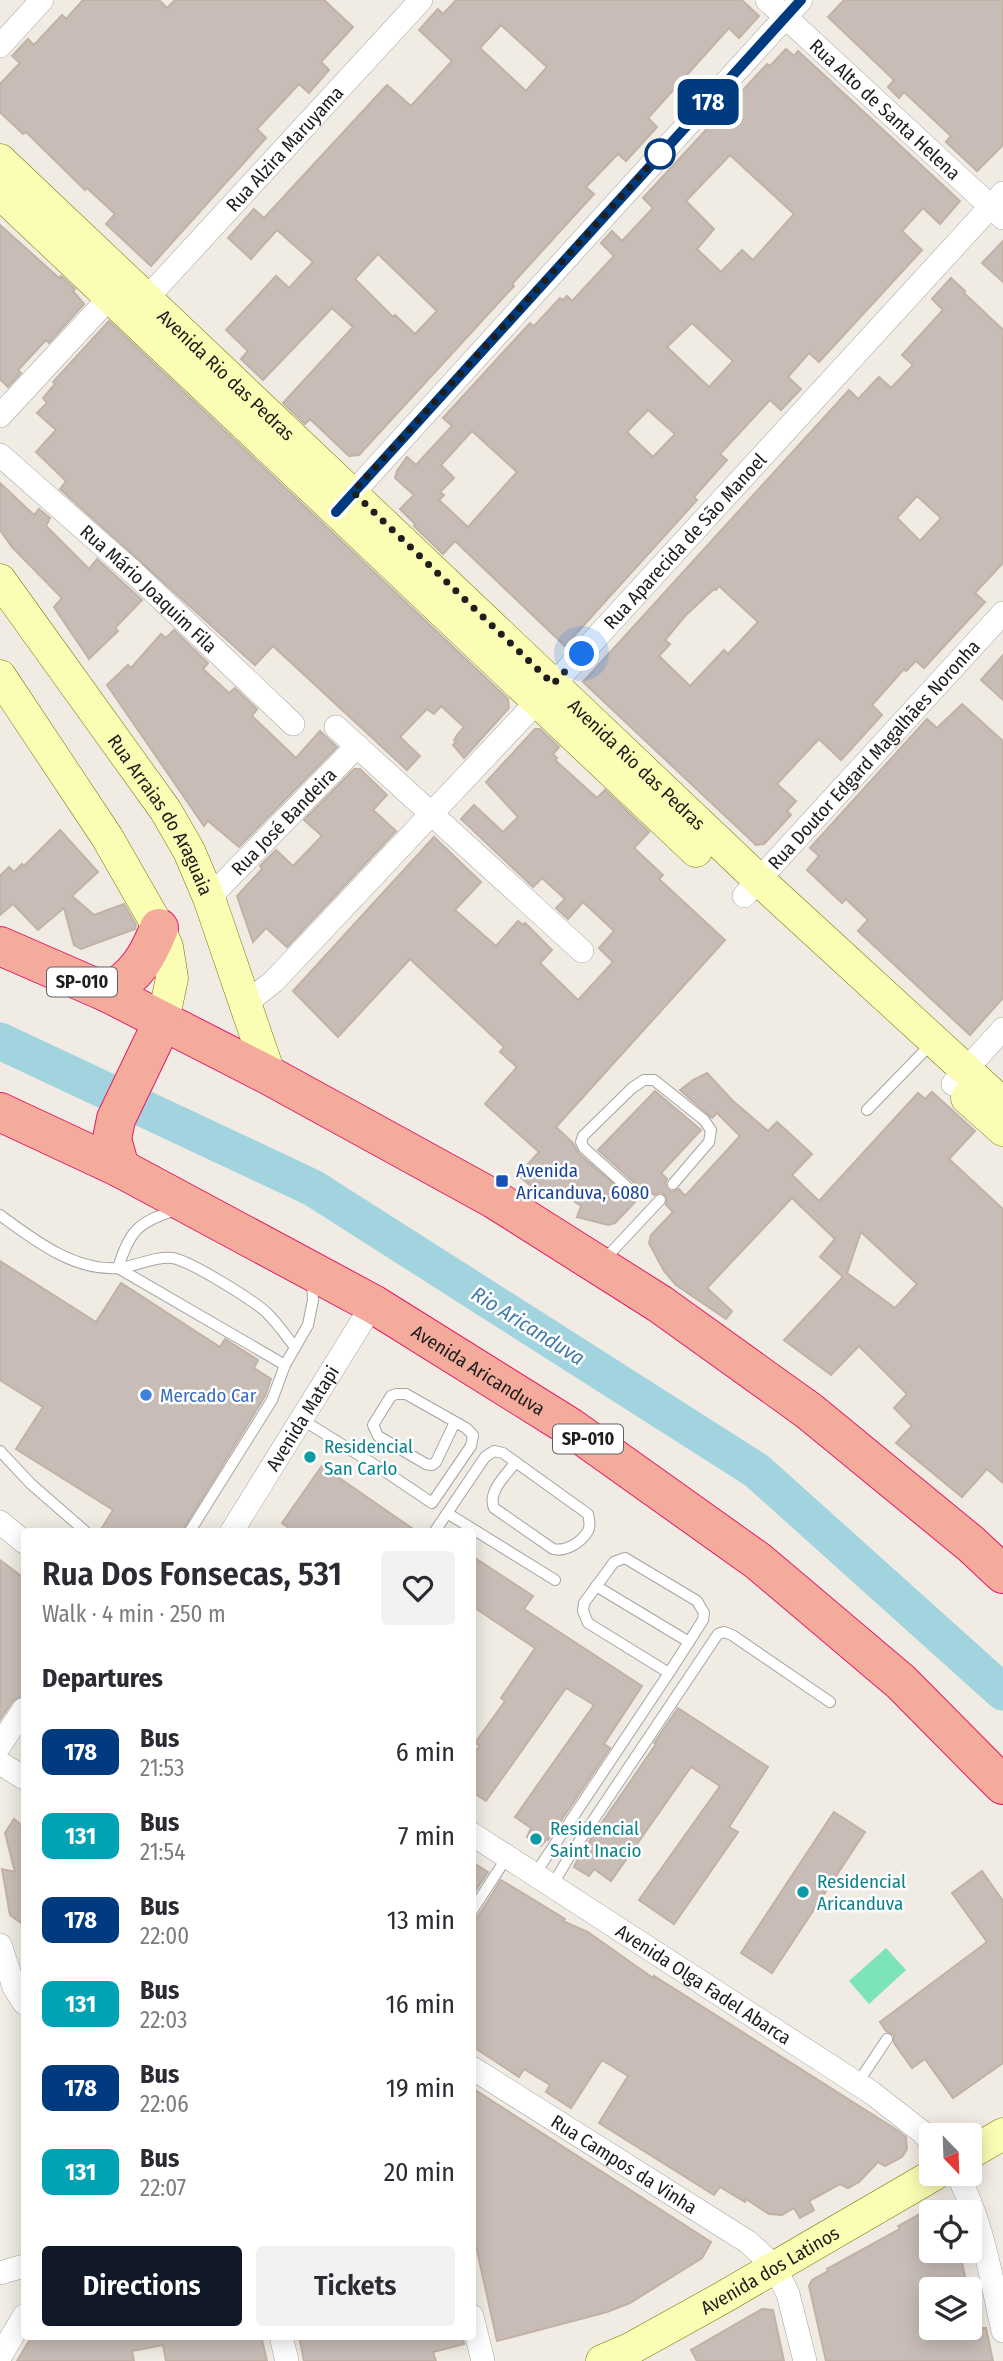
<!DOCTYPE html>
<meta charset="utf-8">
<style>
body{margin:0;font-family:"Fira Sans Condensed",sans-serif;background:#f2f2f3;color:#2b2b33;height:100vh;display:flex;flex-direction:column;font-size:26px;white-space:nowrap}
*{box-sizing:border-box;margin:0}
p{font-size:23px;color:#7c7c81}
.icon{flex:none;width:38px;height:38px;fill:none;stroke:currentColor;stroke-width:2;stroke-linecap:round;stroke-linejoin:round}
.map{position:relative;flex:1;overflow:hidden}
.sheet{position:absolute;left:21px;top:1528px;width:455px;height:812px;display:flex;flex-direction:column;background:#fff;border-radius:7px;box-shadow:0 4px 18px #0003}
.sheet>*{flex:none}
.badge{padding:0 14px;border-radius:10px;font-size:24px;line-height:46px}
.needle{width:46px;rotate:157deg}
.buttons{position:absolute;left:919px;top:2123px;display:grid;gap:14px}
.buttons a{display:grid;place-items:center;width:63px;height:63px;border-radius:7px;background:#fff;box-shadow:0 4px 18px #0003;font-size:35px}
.you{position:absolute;width:35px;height:35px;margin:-18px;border:5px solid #fff;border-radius:50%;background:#1a73e8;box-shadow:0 0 0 10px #1a73e833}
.map>.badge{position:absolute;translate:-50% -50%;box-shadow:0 0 0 4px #fff}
h2{padding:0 21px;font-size:26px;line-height:63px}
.round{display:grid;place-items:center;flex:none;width:74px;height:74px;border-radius:7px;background:#f2f2f3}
.summary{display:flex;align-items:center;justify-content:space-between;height:119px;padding:0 21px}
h1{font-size:33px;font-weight:600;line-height:52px}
.primary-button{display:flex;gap:14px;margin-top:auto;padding:14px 21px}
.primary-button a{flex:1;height:80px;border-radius:7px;background:#111827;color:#fff;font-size:28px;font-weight:600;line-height:80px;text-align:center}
.primary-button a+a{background:#f2f2f3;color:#2b2b33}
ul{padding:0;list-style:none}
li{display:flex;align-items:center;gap:21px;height:84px;padding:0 21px}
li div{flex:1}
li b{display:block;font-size:26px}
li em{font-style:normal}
li .badge{min-width:77px;font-weight:700;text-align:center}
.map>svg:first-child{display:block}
</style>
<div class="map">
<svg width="1003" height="2361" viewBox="0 0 1003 2361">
<rect width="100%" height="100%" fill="#f0ebe3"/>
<path fill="#7de3b8" d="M 886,1948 L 906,1970 L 869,2004 L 849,1981 Z"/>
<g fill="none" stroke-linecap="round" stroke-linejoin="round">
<path stroke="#a1d4df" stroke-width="37" d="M 0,1041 L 313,1188 L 757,1471 L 1003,1692"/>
</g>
<g fill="#c8bdb6" stroke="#c2b1a5" stroke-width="2" fill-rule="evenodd">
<path d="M 83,0 L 159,0 L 167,8 L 175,0 L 324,0 L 353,27 L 321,62 L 329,70 L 309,93 L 299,84 L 257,129 L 266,138 L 151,266 L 106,224 L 115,214 L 87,188 L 85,190 L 26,132 L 23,134 L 0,112 L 0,84 L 20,63 L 12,56 L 28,39 L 34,45 L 62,15 L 66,19 Z"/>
<path d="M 456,0 L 742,0 L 759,16 L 739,38 L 729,28 L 648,118 L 657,127 L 626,161 L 618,154 L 586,187 L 594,194 L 512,284 L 514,286 L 359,455 L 349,456 L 310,419 L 305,424 L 283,403 L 353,327 L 332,308 L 263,380 L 241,359 L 248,351 L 226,330 L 276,276 L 289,288 L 313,262 L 277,230 L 251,259 L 228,238 L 254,209 L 264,218 L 387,85 L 411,106 L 452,61 L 419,30 L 438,9 L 443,14 ZM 501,25 L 547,67 L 526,91 L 480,48 ZM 378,254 L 437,311 L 415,334 L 395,315 L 393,317 L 355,279 Z"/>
<path d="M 844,0 L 1003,0 L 1003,145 L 977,171 L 946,142 L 951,136 L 904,92 L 899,98 L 888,87 L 894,80 L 828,17 Z"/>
<path d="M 786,49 L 794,56 L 798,51 L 960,201 L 940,224 L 923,208 L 902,231 L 922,250 L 819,362 L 809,353 L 788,377 L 801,389 L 781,410 L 770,400 L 720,454 L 727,460 L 694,497 L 697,500 L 565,646 L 455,541 L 443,554 L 414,526 L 415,524 L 400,509 L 414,495 L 395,478 L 397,471 L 407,457 L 416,465 L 452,426 L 443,418 L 530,323 L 534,326 L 560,298 L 563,300 L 567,296 L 572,301 L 614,256 L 601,243 L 612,231 L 622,241 L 653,208 L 643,198 L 767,64 L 770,66 ZM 730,155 L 794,214 L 753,260 L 742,250 L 721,272 L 697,249 L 714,229 L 686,201 ZM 692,323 L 733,361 L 709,387 L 667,347 ZM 648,410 L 675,434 L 653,457 L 627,432 ZM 472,431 L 517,472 L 468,527 L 439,500 L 444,495 L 440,492 L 454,478 L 441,465 Z"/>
<path d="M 0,225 L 59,278 L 61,276 L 75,289 L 73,291 L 84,304 L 49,343 L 46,340 L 18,370 L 21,373 L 8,387 L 0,379 Z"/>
<path d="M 1003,241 L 1003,282 L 982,263 Z"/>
<path d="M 951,278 L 965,291 L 964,293 L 1003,330 L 1003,563 L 975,593 L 985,602 L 924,668 L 916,661 L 906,671 L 904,669 L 872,705 L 882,715 L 841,760 L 819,739 L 777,784 L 796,801 L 787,811 L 791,815 L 764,844 L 756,845 L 583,682 L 849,390 L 858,399 L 879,377 L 891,388 L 913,365 L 902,355 L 943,310 L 932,299 ZM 917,496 L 941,518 L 920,541 L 897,518 ZM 719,586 L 758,622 L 728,654 L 724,650 L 690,686 L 659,656 L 670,644 L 665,640 L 686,615 L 714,589 L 716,590 Z"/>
<path d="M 109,321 L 508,699 L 509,708 L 464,758 L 453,745 L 456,742 L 454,740 L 457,735 L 464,727 L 441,706 L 434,714 L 427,709 L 400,737 L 420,756 L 407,770 L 273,646 L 255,665 L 60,489 L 66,481 L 36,452 L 56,430 L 37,413 L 47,403 L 43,398 L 55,384 L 53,382 Z"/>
<path d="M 0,483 L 34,515 L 39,509 L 50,518 L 46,526 L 89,569 L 97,559 L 142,600 L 115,628 L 118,631 L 89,659 L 54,607 L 62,598 L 12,547 L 0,530 Z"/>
<path d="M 174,630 L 208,663 L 203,669 L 229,693 L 235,688 L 257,709 L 252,716 L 296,758 L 320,731 L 337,747 L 239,847 L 208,821 L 204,826 L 107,685 L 128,665 L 131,668 L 161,634 L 166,638 Z"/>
<path d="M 1003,655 L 1003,700 L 981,680 Z"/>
<path d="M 962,704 L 1003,741 L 1003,998 L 970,1035 L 858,931 L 868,920 L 846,899 L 842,903 L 807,870 L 819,856 L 810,848 L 927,719 L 937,728 Z"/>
<path d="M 535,729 L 540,729 L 559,747 L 553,754 L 557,758 L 555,760 L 597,798 L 605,790 L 649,832 L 634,848 L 663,875 L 659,879 L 725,940 L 556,1127 L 573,1143 L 579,1154 L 635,1202 L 615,1223 L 608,1225 L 577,1217 L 581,1206 L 556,1189 L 554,1191 L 553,1189 L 545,1198 L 518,1175 L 539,1152 L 485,1104 L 517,1067 L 500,1052 L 504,1047 L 410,959 L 338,1037 L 293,991 L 434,837 L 481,882 L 455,910 L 496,946 L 518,921 L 523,925 L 525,923 L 552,950 L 540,963 L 578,1000 L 591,986 L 613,962 L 599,948 L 614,931 L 583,902 L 568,919 L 556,908 L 565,899 L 542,878 L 533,887 L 461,819 L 474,805 L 503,832 L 518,817 L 486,782 Z"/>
<path d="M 354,769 L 360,769 L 387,795 L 373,810 L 396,831 L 287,947 L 266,928 L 253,942 L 237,896 L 262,869 L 260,866 L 276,850 L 293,866 L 322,836 L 304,820 Z"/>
<path d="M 60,830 L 98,872 L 72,896 L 94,915 L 124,904 L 136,925 L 135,929 L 81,949 L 74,945 L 64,908 L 38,930 L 13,904 L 0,915 L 0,876 L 9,867 L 14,872 L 22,864 L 24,866 Z"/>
<path d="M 707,1073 L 733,1101 L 768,1131 L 777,1122 L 812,1154 L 792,1175 L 819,1201 L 918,1093 L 925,1099 L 932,1092 L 975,1131 L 949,1159 L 1003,1209 L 1003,1483 L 987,1469 L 962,1497 L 896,1443 L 912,1426 L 894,1408 L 907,1394 L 859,1346 L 831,1375 L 784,1340 L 843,1277 L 820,1257 L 835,1239 L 792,1198 L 707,1288 L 732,1311 L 726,1319 L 676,1285 L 664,1271 L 649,1243 L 651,1235 L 673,1212 L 666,1205 L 667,1197 L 661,1192 L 654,1195 L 647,1188 L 643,1193 L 640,1188 L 598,1150 L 655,1091 L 701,1130 L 661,1173 L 667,1179 L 665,1183 L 667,1189 L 672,1192 L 679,1189 L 685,1196 L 740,1136 L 717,1113 L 712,1118 L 680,1090 L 693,1080 ZM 861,1232 L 917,1284 L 895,1308 L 847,1273 Z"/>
<path d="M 0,1261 L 96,1322 L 121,1283 L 220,1347 L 225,1339 L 233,1344 L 258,1360 L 254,1368 L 271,1379 L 265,1396 L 182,1531 L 100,1531 L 113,1510 L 16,1449 L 43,1407 L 0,1380 Z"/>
<path d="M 322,1466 L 377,1504 L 416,1531 L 293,1531 L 282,1523 Z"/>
<path d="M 472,1556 L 533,1596 L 524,1609 L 642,1686 L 604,1744 L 610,1748 L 548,1840 L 547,1839 L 541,1846 L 527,1837 L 531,1828 L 515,1817 L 594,1705 L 566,1688 L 486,1801 L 472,1792 L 472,1755 L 480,1746 L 475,1743 L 505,1701 L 501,1698 L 535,1648 L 472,1606 Z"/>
<path d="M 0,1560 L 24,1578 L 24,1695 L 13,1701 L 0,1720 Z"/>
<path d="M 678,1708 L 768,1767 L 729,1827 L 738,1832 L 674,1924 L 639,1900 L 720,1786 L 691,1767 L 611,1881 L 594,1869 L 589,1876 L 574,1867 L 579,1856 L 656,1744 L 654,1743 Z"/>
<path d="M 834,1812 L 865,1832 L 772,1973 L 741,1953 Z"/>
<path d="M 14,1819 L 24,1827 L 24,1925 L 10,1915 L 2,1869 L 15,1872 L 5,1833 Z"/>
<path d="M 472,1862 L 488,1872 L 472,1896 Z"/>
<path d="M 982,1871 L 1003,1901 L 1003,2063 L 953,2098 L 925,2059 L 912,2068 L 894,2043 L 894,2035 L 886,2031 L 880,2022 L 987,1942 L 952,1893 Z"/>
<path d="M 501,1880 L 565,1919 L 563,1921 L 588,1932 L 653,1978 L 654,1976 L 897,2130 L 906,2137 L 907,2149 L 902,2157 L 885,2166 L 878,2162 L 859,2182 L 848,2188 L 840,2184 L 809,2201 L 814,2210 L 800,2218 L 794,2208 L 782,2215 L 769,2214 L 746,2199 L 745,2202 L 720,2187 L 714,2195 L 599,2123 L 628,2076 L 602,2060 L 571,2108 L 546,2092 L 550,2085 L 524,2069 L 519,2077 L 472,2046 L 472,1919 L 479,1915 Z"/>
<path d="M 472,2088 L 711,2242 L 702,2258 L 630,2303 L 607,2312 L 497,2341 L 472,2228 Z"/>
<path d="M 931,2208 L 931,2250 L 959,2250 L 968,2289 L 931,2289 L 931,2328 L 986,2328 L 993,2361 L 826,2361 L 809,2286 L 812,2280 L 828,2271 L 827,2269 L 900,2229 L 898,2226 Z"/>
<path d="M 762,2309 L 773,2310 L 784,2361 L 697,2361 L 691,2350 Z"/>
<path d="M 32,2336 L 261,2336 L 267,2361 L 166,2361 L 163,2345 L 132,2351 L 134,2361 L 17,2361 Z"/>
<path d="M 299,2336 L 463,2336 L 464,2344 L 433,2352 L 436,2361 L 304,2361 Z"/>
</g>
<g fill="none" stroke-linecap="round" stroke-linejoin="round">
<g stroke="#a5a5a5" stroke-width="12">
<g id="service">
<path d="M 867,1110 L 932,1043"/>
<path d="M 635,1194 L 584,1148 L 581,1142 L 583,1136 L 632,1088 L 644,1080 L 654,1080 L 704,1120 L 711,1130 L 709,1142 L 673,1184"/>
<path d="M 0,1215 C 34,1240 75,1272 120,1268 C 135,1266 157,1256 172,1258 C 189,1260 255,1301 268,1314 C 278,1324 286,1336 295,1347"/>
<path d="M 603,1261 L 660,1200"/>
<path d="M 118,1268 L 285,1365"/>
<path d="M 118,1268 C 130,1230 138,1222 176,1210"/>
<path d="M 301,1419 L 383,1470 L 432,1503 L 471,1446 L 473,1435 L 466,1428 L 406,1394 L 396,1394 L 391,1396 L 373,1425 L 378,1436 L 426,1464 L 432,1465 L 436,1462 L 455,1422"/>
<path d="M 0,1451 L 31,1484 L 85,1531"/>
<path d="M 447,1513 L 555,1580"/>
<path d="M 190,1531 L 272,1400 L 285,1365 L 308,1325 L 313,1300 L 312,1280"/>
<path d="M 435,1531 L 485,1457 L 494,1451 L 503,1453 L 588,1514 C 589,1519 591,1526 588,1531 C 581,1543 565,1552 553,1549 L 494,1508 C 487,1492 506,1475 516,1462"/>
<path d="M 596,1586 L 689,1642"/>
<path d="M 535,1874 L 669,1673 L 588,1623 L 583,1611 L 584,1603 L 614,1562 L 625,1558 L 697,1601 L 704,1613 L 703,1620 L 669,1673"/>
<path d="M 552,1886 L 572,1852 L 718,1634 L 724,1632 L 732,1635 L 830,1702"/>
<path d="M 472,1911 L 507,1857"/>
<path d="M 857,2084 L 887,2039"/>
</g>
</g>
<g stroke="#a5a5a5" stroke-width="24">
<g id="minor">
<path id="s1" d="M 767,0 L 1003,218"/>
<path d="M 0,46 L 42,0"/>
<path id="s2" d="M 147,298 L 421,0"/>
<path d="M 0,416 L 110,297"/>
<path id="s3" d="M 0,455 L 133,572 L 293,724"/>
<path d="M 343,504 L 801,0"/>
<path d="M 336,727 L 582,951"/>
<path id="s4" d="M 744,896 L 1003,613"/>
<path id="s5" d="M 209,898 L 357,746"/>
<path id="s6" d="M 245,1004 L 274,981 L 563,674 L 1003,193"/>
<path d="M 953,1084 L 1003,1029"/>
<path d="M 0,1522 L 24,1542"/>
<path id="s7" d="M 232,1531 L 373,1304"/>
<path d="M 0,1745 L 24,1709"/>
<path d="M 0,1763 L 24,1778"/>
<path id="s8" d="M 472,1834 L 872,2093 L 922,2132 L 931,2142"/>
<path d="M 0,1945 L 14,1987 L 24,2003"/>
<path id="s9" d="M 472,2068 L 748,2242 L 774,2266 L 788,2294 L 805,2361"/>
<path d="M 957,2174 C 983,2222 991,2278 1003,2331"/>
<path d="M 0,2273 L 24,2266"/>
<path d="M 472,2316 L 483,2361"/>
<path d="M 281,2336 L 287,2361"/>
<path d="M 0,2357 L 24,2316"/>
</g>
</g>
<g stroke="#717a00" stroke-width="33">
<g id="secondary">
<path id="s10" d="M 0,160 L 759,880 L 1003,1104"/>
<path d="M 0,193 L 696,851"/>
<path id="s11" d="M 0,580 L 166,811 L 189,851 L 209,898 L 270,1076"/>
<path d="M 0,676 L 107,837 L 159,928 L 167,947 L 172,978 L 163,1021"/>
<path d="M 967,1098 L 1003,1130"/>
<path d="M 970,2153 L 1003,2134"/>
<path id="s12" d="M 602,2361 L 630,2349 L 722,2298 L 935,2174"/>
</g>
</g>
<g stroke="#e31b67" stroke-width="40">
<g id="trunk">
<path d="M 0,946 L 108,993 L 270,1076 L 494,1199 L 660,1304 L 809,1411 L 971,1544 L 1003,1574"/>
<path d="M 108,993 C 136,975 147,959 159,928"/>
<path id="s13" d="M 0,1112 L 120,1168 L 373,1304 L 570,1427 L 758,1561 L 901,1682 L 1003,1785"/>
<path d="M 120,1168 L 112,1139 L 116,1119 L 163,1021"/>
</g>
</g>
<use href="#service" stroke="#fff" stroke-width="10"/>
<use href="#minor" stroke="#fff" stroke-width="23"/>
<use href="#secondary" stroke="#fcfdb4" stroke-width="32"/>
<use href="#trunk" stroke="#f5ab9b" stroke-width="38"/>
</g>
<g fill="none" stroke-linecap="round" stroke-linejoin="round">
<g stroke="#fff" stroke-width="16">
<path id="line" d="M 336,512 L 801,0"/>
</g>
<use href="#line" stroke="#003b80" stroke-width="10"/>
<path stroke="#1e1e1e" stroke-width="7" stroke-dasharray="0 12.6" d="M 582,654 L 553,684 L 353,492 L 660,154"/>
</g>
<circle fill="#fff" stroke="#003b80" stroke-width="3.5" cx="660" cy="154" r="14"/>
<rect fill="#1a4fb4" stroke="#fff" stroke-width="2.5" x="495" y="1174" width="14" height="14" rx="3.5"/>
<circle fill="#3f7fe0" stroke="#fff" stroke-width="2.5" cx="146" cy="1395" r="7"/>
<g fill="#0f9aa8" stroke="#fff" stroke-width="2.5">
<circle cx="310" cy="1457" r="7"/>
<circle cx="536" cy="1839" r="7"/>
<circle cx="803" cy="1892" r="7"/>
</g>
<g text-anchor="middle" stroke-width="5" stroke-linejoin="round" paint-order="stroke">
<g fill="#fff" stroke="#626262" stroke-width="2">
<rect x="47" y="967.5" width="70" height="29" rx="5"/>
<rect x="553" y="1424.5" width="70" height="29" rx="5"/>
</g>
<g font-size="18" font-weight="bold" fill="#1e1e1e">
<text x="82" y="988">SP-010</text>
<text x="588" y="1445">SP-010</text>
</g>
<g font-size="19" fill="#1e1e1e" stroke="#fff">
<text dy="7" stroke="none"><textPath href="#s1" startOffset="161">Rua Alto de Santa Helena</textPath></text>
<text dy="7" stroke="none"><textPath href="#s2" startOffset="203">Rua Alzira Maruyama</textPath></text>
<text dy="7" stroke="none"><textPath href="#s10" startOffset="312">Avenida Rio das Pedras</textPath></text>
<text dy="7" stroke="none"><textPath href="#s6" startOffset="639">Rua Aparecida de São Manoel</textPath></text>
<text dy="7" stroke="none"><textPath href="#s3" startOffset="200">Rua Mário Joaquim Fila</textPath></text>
<text dy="7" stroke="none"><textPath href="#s4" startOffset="192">Rua Doutor Edgard Magalhães Noronha</textPath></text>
<text dy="7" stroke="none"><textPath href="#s10" startOffset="878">Avenida Rio das Pedras</textPath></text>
<text dy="7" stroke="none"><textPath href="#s11" startOffset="285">Rua Arraias do Araguaia</textPath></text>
<text dy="7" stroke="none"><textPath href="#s5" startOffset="107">Rua José Bandeira</textPath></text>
<text dy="7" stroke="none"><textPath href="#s13" startOffset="544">Avenida Aricanduva</textPath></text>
<text dy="7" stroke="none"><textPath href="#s7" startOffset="133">Avenida Matapi</textPath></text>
<text dy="7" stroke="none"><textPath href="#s8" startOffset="276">Avenida Olga Fadel Abarca</textPath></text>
<text dy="7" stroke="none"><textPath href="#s9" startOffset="180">Rua Campos da Vinha</textPath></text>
<text dy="7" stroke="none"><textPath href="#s12" startOffset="191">Avenida dos Latinos</textPath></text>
</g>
<g font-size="19" fill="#164399" stroke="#fff" text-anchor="start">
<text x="516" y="1177">Avenida<tspan x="516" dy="22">Aricanduva, 6080</tspan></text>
</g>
<g font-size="19" fill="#366cbe" stroke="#fff" text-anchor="start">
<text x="160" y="1402">Mercado Car</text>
</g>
<g font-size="19" fill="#0d838f" stroke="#fff" text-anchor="start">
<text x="324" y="1453">Residencial<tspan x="324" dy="22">San Carlo</tspan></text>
<text x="550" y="1835">Residencial<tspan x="550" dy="22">Saint Inacio</tspan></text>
<text x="817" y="1888">Residencial<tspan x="817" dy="22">Aricanduva</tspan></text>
</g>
<g font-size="21" font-style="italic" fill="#427aab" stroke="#fff">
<text transform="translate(528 1326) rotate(32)" y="7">Rio Aricanduva</text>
</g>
</g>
</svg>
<div class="buttons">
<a><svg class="needle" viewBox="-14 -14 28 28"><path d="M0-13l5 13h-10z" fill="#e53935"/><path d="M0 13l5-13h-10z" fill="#7c7c81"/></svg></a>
<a><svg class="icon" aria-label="locate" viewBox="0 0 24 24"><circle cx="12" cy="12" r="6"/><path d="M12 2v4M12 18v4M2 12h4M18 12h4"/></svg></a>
<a><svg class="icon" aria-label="layers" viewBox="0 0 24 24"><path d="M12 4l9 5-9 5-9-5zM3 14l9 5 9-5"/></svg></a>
</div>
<div class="you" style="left:582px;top:654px"></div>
<b class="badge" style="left:708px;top:102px;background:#003b80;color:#fff">178</b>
<section class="sheet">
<div class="summary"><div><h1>Rua Dos Fonsecas, 531</h1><p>Walk · 4 min · 250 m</p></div><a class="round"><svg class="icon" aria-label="heart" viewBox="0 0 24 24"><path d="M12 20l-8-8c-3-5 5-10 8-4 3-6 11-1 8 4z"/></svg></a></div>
<h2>Departures</h2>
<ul>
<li><span class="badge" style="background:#003b80;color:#fff">178</span><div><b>Bus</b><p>21:53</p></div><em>6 min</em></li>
<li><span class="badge" style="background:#00a3b4;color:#fff">131</span><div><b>Bus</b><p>21:54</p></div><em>7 min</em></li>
<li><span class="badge" style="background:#003b80;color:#fff">178</span><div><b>Bus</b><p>22:00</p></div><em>13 min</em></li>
<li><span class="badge" style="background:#00a3b4;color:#fff">131</span><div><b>Bus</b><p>22:03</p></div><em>16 min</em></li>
<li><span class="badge" style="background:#003b80;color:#fff">178</span><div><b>Bus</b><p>22:06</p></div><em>19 min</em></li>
<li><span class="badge" style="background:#00a3b4;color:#fff">131</span><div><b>Bus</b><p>22:07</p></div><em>20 min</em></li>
</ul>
<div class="primary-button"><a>Directions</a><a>Tickets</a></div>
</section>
</div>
